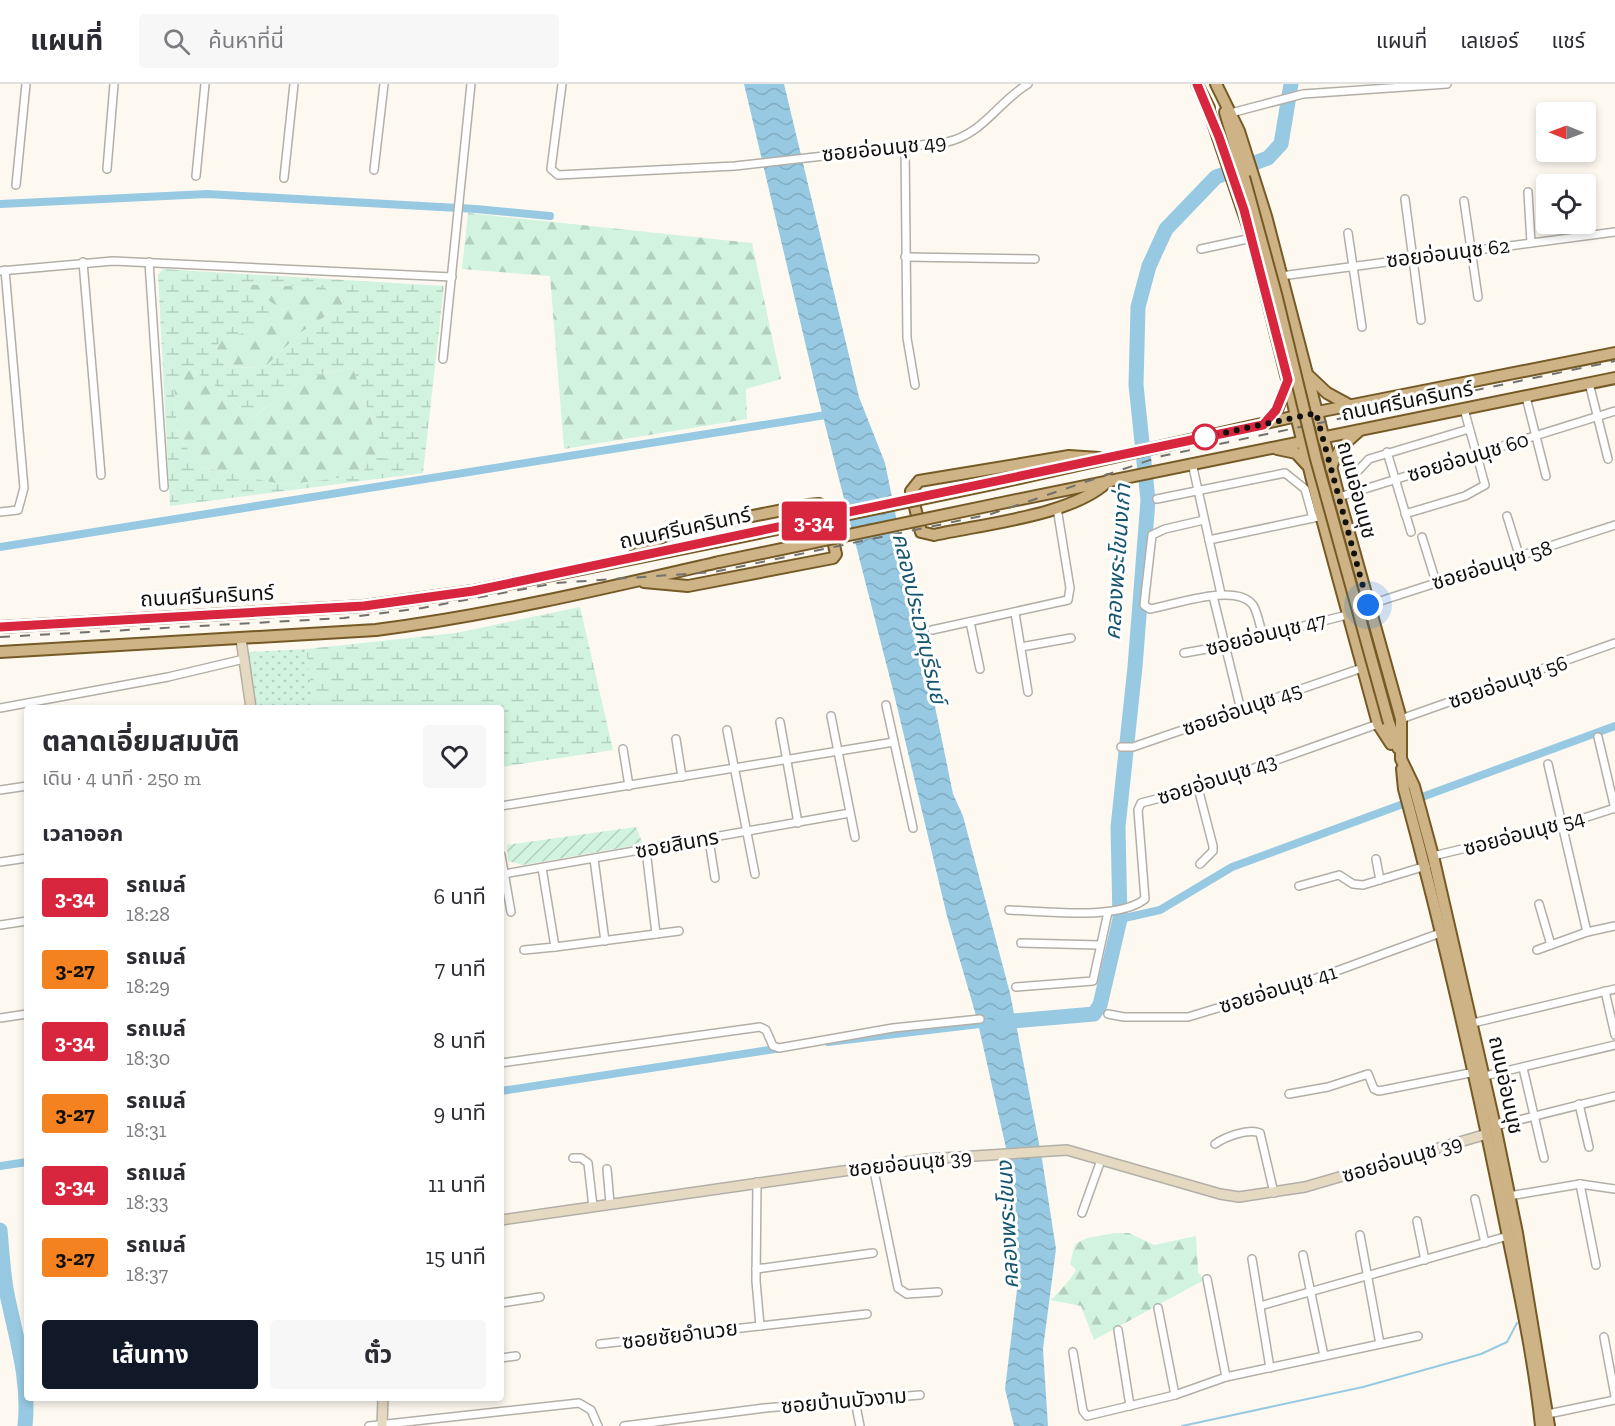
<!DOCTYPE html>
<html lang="th">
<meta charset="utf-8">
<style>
body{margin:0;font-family:"Zilla Slab","Noto Sans Thai",serif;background:#f7f7f7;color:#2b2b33;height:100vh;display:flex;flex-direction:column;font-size:22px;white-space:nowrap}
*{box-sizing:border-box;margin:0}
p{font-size:20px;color:#7c7c81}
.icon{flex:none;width:33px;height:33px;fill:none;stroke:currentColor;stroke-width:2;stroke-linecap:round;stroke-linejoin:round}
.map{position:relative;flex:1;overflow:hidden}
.side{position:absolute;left:24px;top:621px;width:480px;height:696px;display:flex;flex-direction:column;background:#fff;border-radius:6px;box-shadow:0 3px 9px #0003}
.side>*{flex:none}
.badge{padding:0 12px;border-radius:4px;font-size:21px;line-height:39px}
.needle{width:39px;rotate:271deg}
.tools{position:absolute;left:1536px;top:18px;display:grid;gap:12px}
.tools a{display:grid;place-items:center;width:60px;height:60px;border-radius:6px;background:#fff;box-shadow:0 3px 9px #0003;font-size:30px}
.you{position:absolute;width:30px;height:30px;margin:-15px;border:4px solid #fff;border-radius:50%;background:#1a73e8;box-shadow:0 0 0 9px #1a73e833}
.map>.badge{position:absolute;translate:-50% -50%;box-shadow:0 0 0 3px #fff}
h2{padding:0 18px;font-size:22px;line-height:54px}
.round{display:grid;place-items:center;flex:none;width:63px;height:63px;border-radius:6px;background:#f7f7f7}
.head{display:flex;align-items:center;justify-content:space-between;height:102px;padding:0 18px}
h1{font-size:28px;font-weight:700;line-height:45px}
.button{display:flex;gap:12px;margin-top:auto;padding:12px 18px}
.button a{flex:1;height:69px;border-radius:6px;background:#111827;color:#fff;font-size:24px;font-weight:700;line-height:69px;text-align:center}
.button a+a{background:#f7f7f7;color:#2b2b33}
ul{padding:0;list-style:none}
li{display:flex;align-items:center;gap:18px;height:72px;padding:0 18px}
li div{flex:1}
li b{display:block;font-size:22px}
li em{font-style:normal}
li .badge{min-width:66px;font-weight:700;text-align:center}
header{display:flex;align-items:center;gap:36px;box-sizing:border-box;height:84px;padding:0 30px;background:#fff;border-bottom:2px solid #e1e1e2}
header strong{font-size:28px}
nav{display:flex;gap:33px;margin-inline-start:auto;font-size:21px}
.search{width:420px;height:54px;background:#f7f7f7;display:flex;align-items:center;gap:15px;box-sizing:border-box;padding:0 21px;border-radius:6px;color:#7c7c81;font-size:22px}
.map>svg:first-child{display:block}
</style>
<header>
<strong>แผนที่</strong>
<div class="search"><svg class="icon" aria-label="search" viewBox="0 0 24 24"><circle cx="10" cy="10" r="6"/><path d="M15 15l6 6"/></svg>ค้นหาที่นี่</div>
<nav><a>แผนที่</a><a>เลเยอร์</a><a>แชร์</a></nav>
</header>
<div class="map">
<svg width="1615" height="1342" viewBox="0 0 1615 1342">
<defs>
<pattern id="grass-dots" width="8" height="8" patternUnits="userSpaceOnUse" patternTransform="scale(1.5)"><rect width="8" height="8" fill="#d1f3e0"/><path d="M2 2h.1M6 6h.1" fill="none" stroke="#b2cfbf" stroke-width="1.8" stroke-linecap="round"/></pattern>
<pattern id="forest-firs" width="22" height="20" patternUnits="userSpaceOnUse" patternTransform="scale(1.5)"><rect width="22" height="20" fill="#d1f3e0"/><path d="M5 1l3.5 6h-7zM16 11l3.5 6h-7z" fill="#b2cfbf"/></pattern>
<pattern id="wetland-marsh" width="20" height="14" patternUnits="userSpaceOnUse" patternTransform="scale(1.5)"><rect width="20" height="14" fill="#d1f3e0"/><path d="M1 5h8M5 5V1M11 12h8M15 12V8" fill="none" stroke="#b2cfbf"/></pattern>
<pattern id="garden-furrows" width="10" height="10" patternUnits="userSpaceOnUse" patternTransform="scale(1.5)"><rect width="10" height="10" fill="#d1f3e0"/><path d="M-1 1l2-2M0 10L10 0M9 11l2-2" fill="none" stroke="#b2cfbf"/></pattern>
<pattern id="water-waves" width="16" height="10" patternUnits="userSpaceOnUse" patternTransform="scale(1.5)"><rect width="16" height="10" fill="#97cae2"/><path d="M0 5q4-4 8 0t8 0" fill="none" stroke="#81acc1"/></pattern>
</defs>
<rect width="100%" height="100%" fill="#fdf9f1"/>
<path fill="url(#grass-dots)" d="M 306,565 L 314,624 L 257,624 L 247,568 Z"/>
<g fill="url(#forest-firs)">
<path d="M 468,129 L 752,159 L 781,295 L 746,305 L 747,335 L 564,365 L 550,192 L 462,185 Z"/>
<path d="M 242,200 L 338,204 L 344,220 L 300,249 L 264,284 L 227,283 L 215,268 L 220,256 L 255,245 L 283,226 Z"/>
<path d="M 190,284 L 220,305 L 252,335 C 287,306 306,289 353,284 L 376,349 L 391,375 L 363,391 L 284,401 L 201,383 L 178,352 L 174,305 Z"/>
<path d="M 1115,1149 L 1129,1149 L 1154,1161 L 1196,1152 L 1198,1188 L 1204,1196 L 1094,1256 L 1081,1222 L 1050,1216 C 1055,1214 1073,1192 1076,1186 L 1070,1180 L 1075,1160 L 1087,1154 Z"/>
</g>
<g fill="url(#wetland-marsh)" fill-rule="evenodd">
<path d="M 163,185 L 444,202 L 423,389 L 170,422 L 158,191 ZM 243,200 L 337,204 L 344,220 L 300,249 L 264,284 L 227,283 L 215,268 L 220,256 L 255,245 L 283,226 ZM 190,284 L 220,305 L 252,335 C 285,307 308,288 353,284 L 376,349 L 391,375 L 370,373 L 362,391 L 284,401 L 201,383 L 178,352 L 174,305 Z"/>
<path d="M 580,523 L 613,666 L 501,683 L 501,624 L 314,624 L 306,565 L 456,549 Z"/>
</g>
<path fill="url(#garden-furrows)" d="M 636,743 L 643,760 L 523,781 L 508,777 L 507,761 Z"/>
<path fill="url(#water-waves)" d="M 744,0 L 784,0 L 859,313 L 885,379 L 953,710 L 963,732 L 1010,909 L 1042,1075 L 1056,1165 L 1043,1265 L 1048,1342 L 1014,1342 L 1005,1305 L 1018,1197 L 1018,1172 L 1006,1064 L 977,935 L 947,832 L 895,614 L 818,313 Z"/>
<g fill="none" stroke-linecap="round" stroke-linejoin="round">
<path stroke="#97cae2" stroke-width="2" d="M 1182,1342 L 1363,1303 L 1481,1270 L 1507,1258 L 1517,1239"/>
<g stroke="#97cae2" stroke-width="8">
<path d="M 0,120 L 207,110 L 476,125 L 550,132"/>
<path d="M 0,463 L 832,330"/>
<path d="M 1120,835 L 1160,826 L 1232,783 L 1615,642"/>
<path d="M 828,958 L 988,939"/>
<path d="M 501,1007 L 782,964"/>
<path d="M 0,1082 L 27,1078"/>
</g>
<g stroke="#97cae2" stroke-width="15">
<path d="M 1003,943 L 1002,938 L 1094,930 L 1100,921 L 1120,835 L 1118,743 L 1135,583 L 1148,416 L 1136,301 L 1138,223 L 1149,182 L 1166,145 L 1216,93 L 1268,74 L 1281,60 L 1291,0"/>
<path d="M 0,1146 C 2,1167 3,1190 7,1210 C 16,1254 30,1297 25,1342"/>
</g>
<g stroke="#b3afa8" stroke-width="10">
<g id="street">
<path d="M 562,0 L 551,85 L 558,91 L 735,82 L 947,58 C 983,50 998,18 1028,0"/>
<path d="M 1231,29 L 1303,10 L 1447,0"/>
<path d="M 905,61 L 907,254 L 915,301"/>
<path d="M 107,85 L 114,0"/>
<path d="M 374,86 L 384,0"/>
<path d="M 196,92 L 205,0"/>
<path d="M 284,94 L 294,0"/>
<path d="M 16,101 L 26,0"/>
<path d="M 1528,108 L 1531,159"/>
<path d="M 1405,115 L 1421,236"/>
<path d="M 1464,117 L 1478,213"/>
<path d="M 1586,132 L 1587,151"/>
<path d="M 1348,149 L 1362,243"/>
<path d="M 1201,165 L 1252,154"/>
<path d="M 905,173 L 1035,175"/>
<path d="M 83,178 L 101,391"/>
<path d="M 149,178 L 164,403"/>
<path d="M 0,187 L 113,177 L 452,193"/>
<path d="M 1281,192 L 1615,148"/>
<path d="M 443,275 L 471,0"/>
<path d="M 1589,299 L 1608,375"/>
<path d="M 1526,313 L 1546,392"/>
<path d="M 1387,368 L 1411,448"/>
<path d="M 1192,379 L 1221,510"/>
<path d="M 1351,410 L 1354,391 L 1369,375 L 1469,345"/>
<path d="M 1339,413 L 1615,327"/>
<path d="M 1157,415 L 1285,389 L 1305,405 L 1313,434"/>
<path d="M 0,428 L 18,426 L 24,404 L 5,186"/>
<path d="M 1405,430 L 1465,412 L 1485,401 L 1464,325"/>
<path d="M 1507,432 L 1520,474"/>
<path d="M 1204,436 L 1165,445 L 1152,451 L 1144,521 L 1150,525 C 1174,521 1236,498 1253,521 C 1258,529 1260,543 1263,552"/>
<path d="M 1422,453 L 1436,498"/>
<path d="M 1209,456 L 1318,433"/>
<path d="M 1213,512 L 1241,626"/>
<path d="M 1368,521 L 1615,441"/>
<path d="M 1015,529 L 1028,608"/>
<path d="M 970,538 L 980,585"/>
<path d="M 932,546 L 1068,516 L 1070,504 L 1057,424"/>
<path d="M 1021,563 L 1071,554"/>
<path d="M 1184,569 L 1224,562 L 1347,531"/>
<path d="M 886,621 L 913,744"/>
<path d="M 0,624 L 168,593 L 244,575"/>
<path d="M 831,632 L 855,753"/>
<path d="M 1401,635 L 1615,559"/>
<path d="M 780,638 L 798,739"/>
<path d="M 727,646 L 755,790"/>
<path d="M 1598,653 L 1615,725"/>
<path d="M 676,655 L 682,693"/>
<path d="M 1121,663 L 1133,663 L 1362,584"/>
<path d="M 623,665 L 629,702"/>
<path d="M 1548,680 L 1587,848"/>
<path d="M 1198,704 L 1213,762 L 1213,767 L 1200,780"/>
<path d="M 0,706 L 27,702"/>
<path d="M 501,722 L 894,658"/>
<path d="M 709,756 L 715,794"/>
<path d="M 646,766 L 656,850"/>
<path d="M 501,771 L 511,828"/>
<path d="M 1433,772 L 1562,741 L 1615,724"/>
<path d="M 594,775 L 605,857"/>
<path d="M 1376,775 L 1380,796"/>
<path d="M 0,778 L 27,774"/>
<path d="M 504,790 L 850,729"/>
<path d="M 1299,802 L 1339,791 L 1353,800 L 1363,801 L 1426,782"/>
<path d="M 1539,820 L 1551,861"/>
<path d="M 1009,826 C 1045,827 1117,837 1145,815 L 1138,726 L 1141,719 L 1198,704 L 1378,640"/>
<path d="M 0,841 L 27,837"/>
<path d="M 1021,859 L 1099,861"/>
<path d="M 555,863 L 679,847"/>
<path d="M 524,866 L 555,863 L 542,784"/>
<path d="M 1537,866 L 1587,848 L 1615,842"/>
<path d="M 1016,903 L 1093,897 L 1108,828"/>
<path d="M 1605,907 L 1615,951"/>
<path d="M 1108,930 L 1124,933 L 1188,933 L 1323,892 L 1443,848"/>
<path d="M 0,934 L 27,930"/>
<path d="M 1473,939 L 1615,905"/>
<path d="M 501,979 L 760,943 L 766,946 L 773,962 L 779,964 L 893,944 L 980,935"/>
<path d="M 1523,984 L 1544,1074"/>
<path d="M 1485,992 L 1615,961"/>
<path d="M 1289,1010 L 1328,1003 L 1368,990 L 1374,1005 L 1379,1007 L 1475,988"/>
<path d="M 1579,1020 L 1589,1063"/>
<path d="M 1495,1042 L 1615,1012"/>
<path d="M 1215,1060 C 1225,1053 1248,1044 1260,1049 L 1274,1109"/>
<path d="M 573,1074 L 581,1074 L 588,1079 L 593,1123"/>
<path d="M 873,1082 L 898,1204 L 907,1210 L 938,1208"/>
<path d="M 607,1085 L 610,1119"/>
<path d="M 757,1098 L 756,1197 L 760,1242"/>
<path d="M 1580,1100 L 1596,1181"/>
<path d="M 1509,1112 L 1580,1100 L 1615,1105"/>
<path d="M 1475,1115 L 1485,1159"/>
<path d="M 1082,1129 L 1101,1076"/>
<path d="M 1417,1137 L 1425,1176"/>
<path d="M 1360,1151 L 1380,1260"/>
<path d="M 1303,1171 L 1324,1272"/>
<path d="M 1252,1175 L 1270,1284"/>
<path d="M 756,1185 L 873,1169"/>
<path d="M 1207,1195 L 1226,1293"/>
<path d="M 501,1219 L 540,1213"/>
<path d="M 1260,1222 L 1508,1152"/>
<path d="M 1158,1224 L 1175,1311"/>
<path d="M 1118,1246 L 1130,1322"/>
<path d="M 1604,1253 L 1615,1312"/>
<path d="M 600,1260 L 867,1230"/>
<path d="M 1073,1268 L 1083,1327 L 1087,1332 L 1175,1311 L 1226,1293 L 1418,1252"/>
<path d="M 501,1274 L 516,1272"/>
<path d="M 855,1317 L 860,1342"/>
<path d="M 1548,1330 L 1615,1316"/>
<path d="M 369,1342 L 579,1319 L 591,1326 L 598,1342"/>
<path d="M 624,1342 L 765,1324 L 920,1311"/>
</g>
</g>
<g stroke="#b3afa8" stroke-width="12">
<g id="secondary">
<path d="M 241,555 L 251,624"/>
<path d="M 501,1136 L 927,1075 L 1067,1066 L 1220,1110 L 1239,1113 L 1305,1103 L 1487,1050"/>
<path d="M 382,1342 L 383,1314"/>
</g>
</g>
<g stroke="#765a26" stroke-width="14">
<g id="primary">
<path d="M 1197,0 L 1209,24"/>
<path d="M 1216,0 L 1239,47 L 1266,132 L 1339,413 L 1401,635 L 1401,675 L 1414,702 L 1433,772 L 1495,1042 L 1517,1149 L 1549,1342"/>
<path d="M 1206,18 L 1252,154 L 1318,420 L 1378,640 L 1391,660"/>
<path d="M 1225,28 L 1244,93"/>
<path d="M 1309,292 L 1327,309 L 1351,322"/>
<path d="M 1263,341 L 1277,326 L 1288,297"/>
<path d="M 1277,365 L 1296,369 L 1306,380"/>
<path d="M 1099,374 L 1069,372 L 919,397 L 911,407 L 921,448 L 934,451 C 983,440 1076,431 1109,396"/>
<path d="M 1331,384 C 1336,368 1345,359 1358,348"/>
<path d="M 993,400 L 1297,332 L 1615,269"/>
<path d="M 997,420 L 1615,294"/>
<path d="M 632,473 L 662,453 L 677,447 L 808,421 L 819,420 L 826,425 L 836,470 L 833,474 L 688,502 L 644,498"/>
<path d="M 0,543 L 364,522 L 473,507 L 715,458"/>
<path d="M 0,568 L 376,546 C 492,531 606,504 719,478"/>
<path d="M 1389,639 L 1398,664"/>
<path d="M 1402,685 L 1404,705 C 1441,841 1472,976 1500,1113 C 1515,1189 1533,1265 1541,1342"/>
</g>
</g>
<use href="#street" stroke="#fff" stroke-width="7"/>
<use href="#secondary" stroke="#e6d9c2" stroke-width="9"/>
<use href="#primary" stroke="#cdb385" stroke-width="10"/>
<path stroke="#73716c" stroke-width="2" stroke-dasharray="10 10" stroke-linecap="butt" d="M 0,553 L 344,534 L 422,524 L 556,499 L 714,488 L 991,430 L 1162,372 L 1615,277"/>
<g stroke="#765a26" stroke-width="14" stroke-linecap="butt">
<g id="primary-bridge">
<path d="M 1244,93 L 1276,210 L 1316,375 L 1389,639"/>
<path d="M 715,458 L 993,400"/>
<path d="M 719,478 L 997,420"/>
</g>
</g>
<use href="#primary-bridge" stroke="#cdb385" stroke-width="10"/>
</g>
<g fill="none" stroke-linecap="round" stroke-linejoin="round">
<g stroke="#fff" stroke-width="14">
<path id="line" d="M 0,543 L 364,522 L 473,507 L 1263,341 L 1276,326 L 1288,296 L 1244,126 L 1219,53 L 1197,0"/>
</g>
<use href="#line" stroke="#d7263d" stroke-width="9"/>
<path stroke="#12110e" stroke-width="6" stroke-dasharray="0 10.8" d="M 1205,353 L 1316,329 L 1368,521"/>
</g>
<circle fill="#fff" stroke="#d7263d" stroke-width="3" cx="1205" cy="353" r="12"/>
<g text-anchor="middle" stroke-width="6" stroke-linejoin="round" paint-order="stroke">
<g font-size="21" fill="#12110e" stroke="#fff">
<text transform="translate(884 64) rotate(-6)" y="7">ซอยอ่อนนุช 49</text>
<text transform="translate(1448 169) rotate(-7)" y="7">ซอยอ่อนนุช 62</text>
<text transform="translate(1407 317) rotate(-11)" y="7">ถนนศรีนครินทร์</text>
<text transform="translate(1468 373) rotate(-17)" y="7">ซอยอ่อนนุช 60</text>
<text transform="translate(1357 406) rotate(75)" y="7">ถนนอ่อนนุช</text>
<text transform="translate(685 444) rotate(-12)" y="7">ถนนศรีนครินทร์</text>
<text transform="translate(1492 481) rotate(-17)" y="7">ซอยอ่อนนุช 58</text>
<text transform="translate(207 512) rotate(-3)" y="7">ถนนศรีนครินทร์</text>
<text transform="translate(1266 550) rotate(-14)" y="7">ซอยอ่อนนุช 47</text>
<text transform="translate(1508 598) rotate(-19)" y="7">ซอยอ่อนนุช 56</text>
<text transform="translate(1242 625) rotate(-19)" y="7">ซอยอ่อนนุช 45</text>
<text transform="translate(1217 695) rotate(-18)" y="7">ซอยอ่อนนุช 43</text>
<text transform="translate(1524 749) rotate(-15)" y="7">ซอยอ่อนนุช 54</text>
<text transform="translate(677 760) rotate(-10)" y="7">ซอยสินทร</text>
<text transform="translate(1278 905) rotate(-17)" y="7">ซอยอ่อนนุช 41</text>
<text transform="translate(1506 1001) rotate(78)" y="7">ถนนอ่อนนุช</text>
<text transform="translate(1402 1075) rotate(-16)" y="7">ซอยอ่อนนุช 39</text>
<text transform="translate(910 1079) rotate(-6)" y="7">ซอยอ่อนนุช 39</text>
<text transform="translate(680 1251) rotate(-7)" y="7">ซอยชัยอำนวย</text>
<text transform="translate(844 1317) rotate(-5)" y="7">ซอยบ้านบัวงาม</text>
</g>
<g font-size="22" font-style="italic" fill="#16556f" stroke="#fff">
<text transform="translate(1117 478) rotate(-86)" y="8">คลองพระโขนงเก่า</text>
<text transform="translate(920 534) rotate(77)" y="8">คลองประเวศบุรีรมย์</text>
<text transform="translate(1007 1141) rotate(-93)" y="8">คลองพระโขนง</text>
</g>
</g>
</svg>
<div class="tools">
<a><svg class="needle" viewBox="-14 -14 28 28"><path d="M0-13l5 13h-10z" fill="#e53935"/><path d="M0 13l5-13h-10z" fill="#7c7c81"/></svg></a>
<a><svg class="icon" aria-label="locate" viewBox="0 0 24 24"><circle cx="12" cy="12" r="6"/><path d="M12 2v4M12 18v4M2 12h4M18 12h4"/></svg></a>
</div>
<div class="you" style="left:1368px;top:521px"></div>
<b class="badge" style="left:814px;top:437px;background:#d7263d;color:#fff">3-34</b>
<section class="side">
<div class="head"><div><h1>ตลาดเอี่ยมสมบัติ</h1><p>เดิน · 4 นาที · 250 m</p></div><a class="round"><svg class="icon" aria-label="heart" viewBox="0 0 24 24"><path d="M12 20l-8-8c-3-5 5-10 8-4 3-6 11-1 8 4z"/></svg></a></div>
<h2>เวลาออก</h2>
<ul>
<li><span class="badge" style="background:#d7263d;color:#fff">3-34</span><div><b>รถเมล์</b><p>18:28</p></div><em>6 นาที</em></li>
<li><span class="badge" style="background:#f58220;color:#111">3-27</span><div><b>รถเมล์</b><p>18:29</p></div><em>7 นาที</em></li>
<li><span class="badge" style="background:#d7263d;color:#fff">3-34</span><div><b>รถเมล์</b><p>18:30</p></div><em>8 นาที</em></li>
<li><span class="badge" style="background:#f58220;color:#111">3-27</span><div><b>รถเมล์</b><p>18:31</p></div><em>9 นาที</em></li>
<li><span class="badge" style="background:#d7263d;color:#fff">3-34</span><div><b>รถเมล์</b><p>18:33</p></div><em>11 นาที</em></li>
<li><span class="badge" style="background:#f58220;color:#111">3-27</span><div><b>รถเมล์</b><p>18:37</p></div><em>15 นาที</em></li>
</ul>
<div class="button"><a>เส้นทาง</a><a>ตั๋ว</a></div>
</section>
</div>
